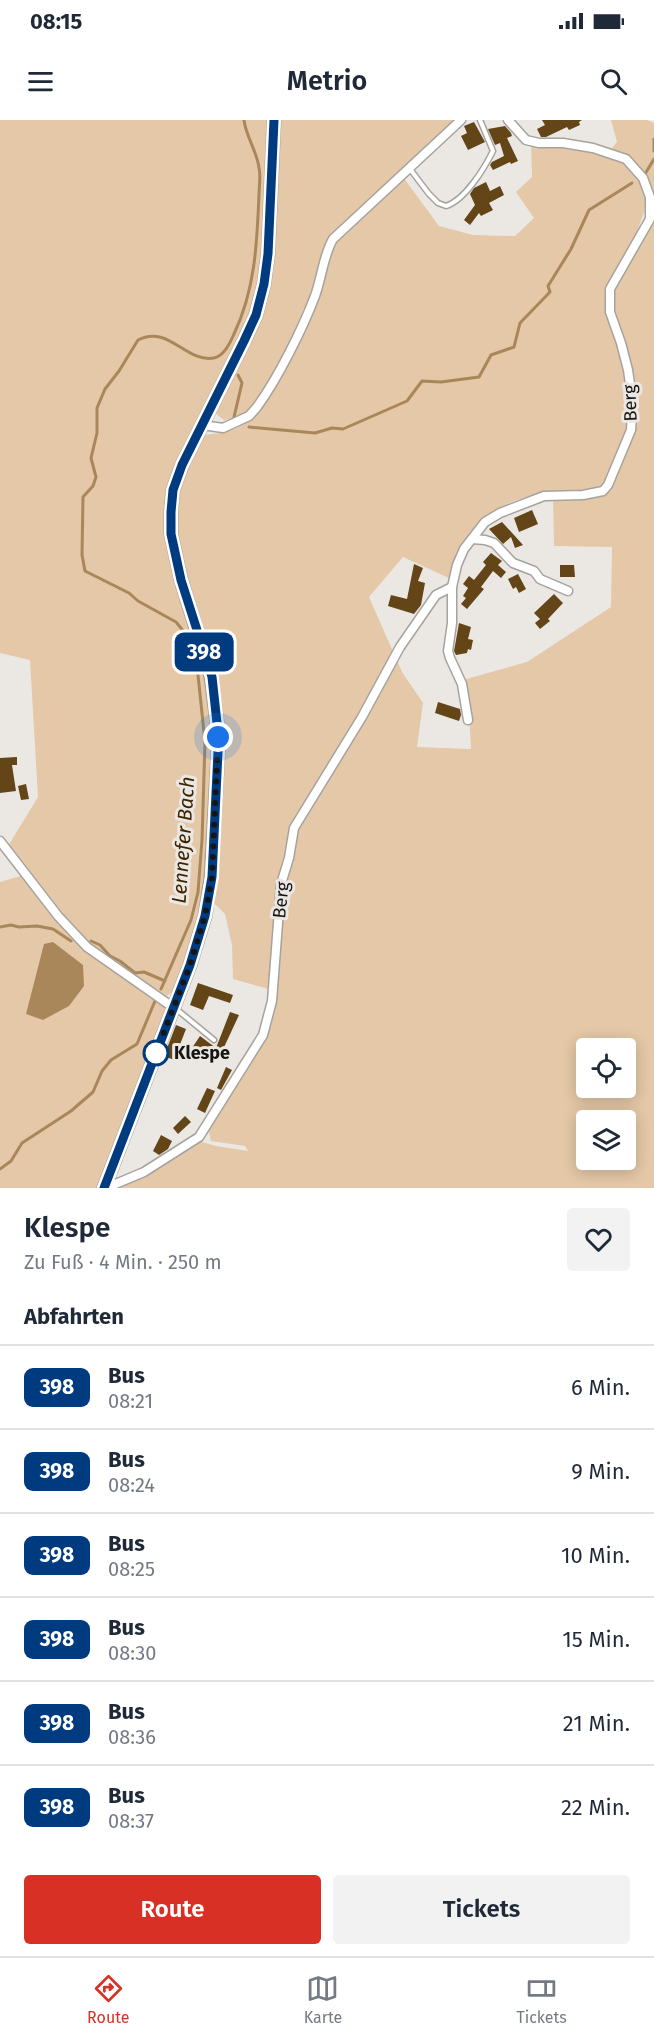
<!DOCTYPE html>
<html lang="de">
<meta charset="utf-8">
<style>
body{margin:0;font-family:"Fira Sans",sans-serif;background:#f2f2f3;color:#1f2937;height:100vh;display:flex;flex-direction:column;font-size:22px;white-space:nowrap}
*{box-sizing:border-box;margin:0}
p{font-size:20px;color:#747a83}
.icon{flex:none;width:33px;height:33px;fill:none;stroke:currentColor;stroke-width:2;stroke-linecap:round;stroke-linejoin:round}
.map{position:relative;height:1068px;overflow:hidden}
.sheet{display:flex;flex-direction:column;background:#fff;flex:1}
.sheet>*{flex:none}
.badge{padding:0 12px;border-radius:9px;font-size:21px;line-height:39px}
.tools{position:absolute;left:576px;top:918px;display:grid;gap:12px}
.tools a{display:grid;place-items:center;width:60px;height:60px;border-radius:6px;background:#fff;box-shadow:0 3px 15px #0003;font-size:30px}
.you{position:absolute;width:30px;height:30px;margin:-15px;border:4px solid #fff;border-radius:50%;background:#1a73e8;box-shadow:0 0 0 9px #1a73e833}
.map>.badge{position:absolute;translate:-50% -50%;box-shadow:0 0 0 3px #fff}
h2{padding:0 24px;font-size:22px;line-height:54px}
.round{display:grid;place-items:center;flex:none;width:63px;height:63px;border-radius:6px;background:#f2f2f3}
.headline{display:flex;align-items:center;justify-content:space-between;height:102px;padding:0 24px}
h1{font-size:28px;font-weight:600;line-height:45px}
.button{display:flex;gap:12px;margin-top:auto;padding:12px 24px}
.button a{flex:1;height:69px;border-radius:6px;background:#d93025;color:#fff;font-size:24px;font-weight:600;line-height:69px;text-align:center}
.button a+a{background:#f2f2f3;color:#1f2937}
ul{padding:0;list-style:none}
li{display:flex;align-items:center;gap:18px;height:84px;padding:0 24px;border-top:2px solid #e0e1e3}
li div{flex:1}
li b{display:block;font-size:22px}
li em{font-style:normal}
li .badge{min-width:66px;font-weight:700;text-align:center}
.status{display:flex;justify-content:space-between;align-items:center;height:42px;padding:0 30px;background:#fff;direction:ltr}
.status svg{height:16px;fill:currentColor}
header{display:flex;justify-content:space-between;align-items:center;height:78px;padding:0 24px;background:#fff;font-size:27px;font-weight:600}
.menu{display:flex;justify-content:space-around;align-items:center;height:84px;border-top:2px solid #e0e1e3;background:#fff;font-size:16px;color:#747a83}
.menu a{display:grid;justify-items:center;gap:3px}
.menu .active{color:#d93025}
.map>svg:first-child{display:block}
</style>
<div class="status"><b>08:15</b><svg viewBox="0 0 49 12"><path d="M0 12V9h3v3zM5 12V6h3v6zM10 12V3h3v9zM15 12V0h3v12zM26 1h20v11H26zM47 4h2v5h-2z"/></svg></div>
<header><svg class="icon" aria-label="menu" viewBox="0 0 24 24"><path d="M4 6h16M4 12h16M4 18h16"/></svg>Metrio<svg class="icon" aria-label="search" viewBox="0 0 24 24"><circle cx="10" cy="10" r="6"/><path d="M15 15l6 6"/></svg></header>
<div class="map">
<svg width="654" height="1068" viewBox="0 0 654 1068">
<rect width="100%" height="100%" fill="#ebe8e4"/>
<g fill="#e4c8a7" fill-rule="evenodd">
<path d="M 0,0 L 459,0 L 403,57 L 439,106 L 473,115 L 515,116 L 534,98 L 516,72 L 532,57 L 531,22 L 571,30 L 594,30 L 621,39 L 639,60 L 646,79 L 644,92 L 633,123 L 607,170 L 626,252 L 630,300 L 625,320 L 602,369 C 566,372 519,370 490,395 C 480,404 459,445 451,459 L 403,437 L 369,477 L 394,534 L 378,567 L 318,659 L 301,689 L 281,770 L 272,870 L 233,859 L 232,825 L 225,794 L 212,781 L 216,558 L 174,408 L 180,367 L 202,315 C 213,314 224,313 235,309 C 268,296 298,223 313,191 L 304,188 L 287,229 L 258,283 L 238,297 L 224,300 L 215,293 L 259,202 L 220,256 L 166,405 L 171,444 L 193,507 L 207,564 L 214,630 L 202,792 L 174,870 L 167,876 L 91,827 L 72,808 L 8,726 L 38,677 L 30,540 L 0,533 Z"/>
<path d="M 611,0 L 647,0 L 654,3 L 654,1068 L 112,1068 L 198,1021 L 216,1026 L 248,1031 L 245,1026 L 211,1021 L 208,1008 L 265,916 L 280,792 L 295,713 L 396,538 L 402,552 L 423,583 L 417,627 L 469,629 L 471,629 L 469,589 L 463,560 L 527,542 L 611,487 L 612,427 L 554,426 L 553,377 L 604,374 L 635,307 L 639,281 L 630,245 L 612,191 L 612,170 L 625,151 L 652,98 L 644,57 L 610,31 L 617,22 ZM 586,928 L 626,928 L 626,968 L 586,968 ZM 586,1000 L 626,1000 L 626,1040 L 586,1040 Z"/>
<path d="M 24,755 L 67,809 L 165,884 L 165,894 L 98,1068 L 0,1068 L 0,762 Z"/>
</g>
<path fill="#a9875b" d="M 53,822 L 83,845 L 84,866 L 69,886 L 43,900 L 26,894 L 44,824 Z"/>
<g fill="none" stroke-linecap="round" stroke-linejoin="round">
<g stroke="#a9875b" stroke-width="3">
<path d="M 654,19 L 654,31"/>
<path d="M 645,54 L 654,39"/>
<path d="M 234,297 L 242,263 L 238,255"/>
<path d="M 249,307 L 315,313 L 332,308 L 343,309 L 407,281 L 422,261 L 441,262 L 479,257 L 491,235 L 514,227 L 520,203 L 550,172 L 548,166 L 571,129 L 589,90 L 632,63"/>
<path d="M 0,807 L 11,805 L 19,807 L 37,806 L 53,809 L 71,821"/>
<path d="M 91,821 L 100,825 L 110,836 L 120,841 L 135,853 L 144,852 L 165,861"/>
<path d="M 161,869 L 191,800 L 198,772 L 202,720 L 205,622 L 198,555 L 189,518 L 176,502 L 138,481 L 129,473 L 85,451 L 82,435 L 83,377 L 93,366 L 96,357 L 91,338 L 97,313 L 97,288 L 105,269 L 119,251 L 138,220 C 168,204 186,243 214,238 C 224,236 230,223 234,214 C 255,170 257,124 259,75 C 259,67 261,56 259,48 C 257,31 246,17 244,0"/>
<path d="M 0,1049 L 11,1041 L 22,1023 L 71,991 L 93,972 L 102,951 L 111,940 L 137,924 L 155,881"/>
</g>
</g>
<g fill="#634518">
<path d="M 542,0 L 582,0 L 579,2 L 580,5 L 569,10 L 567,7 L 546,17 L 541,17 L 537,9 L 545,5 Z"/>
<path d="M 474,2 L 485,22 L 468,30 L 461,16 L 467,13 L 464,6 Z"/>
<path d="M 505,6 L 511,13 L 512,16 L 507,18 L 518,41 L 511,44 L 510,42 L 493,50 L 490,45 L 492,42 L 504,36 L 500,23 L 495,25 L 488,9 Z"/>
<path d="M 486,62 L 490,71 L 500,66 L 504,75 L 489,83 L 493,90 L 481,96 L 479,93 L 470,105 L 464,100 L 475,85 L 470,74 L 474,68 Z"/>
<path d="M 532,390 L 538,404 L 519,412 L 514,398 Z"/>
<path d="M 502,402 L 514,415 L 523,425 L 515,428 L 511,417 L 503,424 L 489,409 Z"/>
<path d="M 491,433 L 502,441 L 498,445 L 506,452 L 501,458 L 493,451 L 481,467 L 484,469 L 467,489 L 461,484 L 466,478 L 463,476 L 468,468 L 463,464 L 469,456 L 474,460 L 486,445 L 483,442 Z"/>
<path d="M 414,444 L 423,448 L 418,461 L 425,463 L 421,485 L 414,494 L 388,486 L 391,475 L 407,479 Z"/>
<path d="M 560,445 L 574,445 L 575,457 L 560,457 Z"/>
<path d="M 518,454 L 526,469 L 519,473 L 516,467 L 513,469 L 508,459 Z"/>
<path d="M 554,474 L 563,483 L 548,499 L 550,501 L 540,509 L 535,503 L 540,499 L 534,493 Z"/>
<path d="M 459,503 L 471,507 L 468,519 L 473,520 L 471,530 L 468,529 L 467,533 L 456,535 L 454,531 Z"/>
<path d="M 438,582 L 460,589 L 461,595 L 459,601 L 435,593 Z"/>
<path d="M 17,637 L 17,645 L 12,645 L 16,671 L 0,673 L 0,638 Z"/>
<path d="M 26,664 L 29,679 L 21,680 L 18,666 Z"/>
<path d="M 198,863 L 233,875 L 230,883 L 209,876 L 203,890 L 190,885 Z"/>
<path d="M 230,892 L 239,895 L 219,938 L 204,932 L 202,935 L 192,928 L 200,916 L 216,928 Z"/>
<path d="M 176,905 L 186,909 L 174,940 L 164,936 Z"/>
<path d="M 226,947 L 232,950 L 221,970 L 217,968 Z"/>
<path d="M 207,968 L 215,971 L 205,993 L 197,989 Z"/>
<path d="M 185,996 L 191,1002 L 178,1014 L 173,1008 Z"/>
<path d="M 161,1015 L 172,1021 L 168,1029 L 159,1035 L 153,1031 Z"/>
</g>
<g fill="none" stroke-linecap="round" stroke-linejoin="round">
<g stroke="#a6a39f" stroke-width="7">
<g id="service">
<path d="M 410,49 L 429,74 L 438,83 L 446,86 C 465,80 484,49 493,31 L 480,0"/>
<path d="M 175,888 L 214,920"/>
</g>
</g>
<g stroke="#a6a39f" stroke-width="11">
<g id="minor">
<path d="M 202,305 L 223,308 L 249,296 L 257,287 C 278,258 302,210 315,176 C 322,157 323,136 333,119 L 461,0"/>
<path d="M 472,419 L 485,420 L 494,423 L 513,443 L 534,451 L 540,459 L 568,471"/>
<path d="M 468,600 L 462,564 L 450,538 L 448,531 L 452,503 L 452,467 L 457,445 L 464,429 L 485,402 L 500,393 L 544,376 L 583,375 L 603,371 L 608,365 L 631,310 L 632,293 L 631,271 L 628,250 L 621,223 L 610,192 L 610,169 L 650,99 L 650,77 L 643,58 L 626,39 L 593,28 L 563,23 L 539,23 L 526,20 L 508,0"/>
<path d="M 0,721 L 58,796 L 87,827 L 174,888"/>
<path d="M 106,1068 L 144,1052 L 199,1017 L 263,915 L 272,881 L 281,764 L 289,738 L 294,708 L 362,597 L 400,527 L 436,475 L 452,467"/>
</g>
</g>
<g stroke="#a6a39f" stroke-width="15">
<path id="secondary" d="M 104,1068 L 190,845 L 205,796 L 211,757 L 218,632 L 217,603 L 211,557 L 181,460 L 171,414 L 171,392 L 173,370 L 182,345 L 244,221 L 256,195 L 264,164 L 268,134 L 274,0"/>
</g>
<use href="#service" stroke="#fff" stroke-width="4"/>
<use href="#minor" stroke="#fff" stroke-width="8"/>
<use href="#secondary" stroke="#fff" stroke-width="12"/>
</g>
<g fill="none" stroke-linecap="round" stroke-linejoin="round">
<g stroke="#fff" stroke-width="14">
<path id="line" d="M 104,1068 L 190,845 L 205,796 L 212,757 L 218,632 L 217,603 L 212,557 L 181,460 L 171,414 L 171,392 L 173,370 L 182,345 L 244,221 L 256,195 L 264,164 L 268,134 L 274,0"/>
</g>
<use href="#line" stroke="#003b80" stroke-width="9"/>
<path stroke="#161513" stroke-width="6" stroke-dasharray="0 10.8" d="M 156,933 L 190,845 L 205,796 L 212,757 L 218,617"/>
</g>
<circle fill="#fff" stroke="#003b80" stroke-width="3" cx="156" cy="933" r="12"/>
<g text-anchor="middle" stroke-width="6" stroke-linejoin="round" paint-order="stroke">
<g font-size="18" fill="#161513" stroke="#ebe8e4">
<text transform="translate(630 283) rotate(-92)" y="6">Berg</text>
<text transform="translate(281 780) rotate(-84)" y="6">Berg</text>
</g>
<g font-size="18" font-weight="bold" fill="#161513" stroke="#ebe8e4" text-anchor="start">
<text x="174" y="939">Klespe</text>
</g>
<g font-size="20" font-style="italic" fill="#3c2400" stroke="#ebe8e4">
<text transform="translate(183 720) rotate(-86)" y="7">Lennefer Bach</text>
</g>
</g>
</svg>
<div class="tools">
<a><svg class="icon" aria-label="locate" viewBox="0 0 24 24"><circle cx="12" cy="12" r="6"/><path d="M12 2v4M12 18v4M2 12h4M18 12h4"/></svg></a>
<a><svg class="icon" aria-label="layers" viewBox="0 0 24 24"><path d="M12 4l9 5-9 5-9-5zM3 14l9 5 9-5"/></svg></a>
</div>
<div class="you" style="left:218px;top:617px"></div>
<b class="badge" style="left:204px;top:532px;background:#003b80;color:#fff">398</b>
</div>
<section class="sheet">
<div class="headline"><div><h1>Klespe</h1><p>Zu Fuß · 4 Min. · 250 m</p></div><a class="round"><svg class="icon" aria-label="heart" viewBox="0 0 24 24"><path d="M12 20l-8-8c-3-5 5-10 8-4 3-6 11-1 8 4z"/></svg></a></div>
<h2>Abfahrten</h2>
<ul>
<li><span class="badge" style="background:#003b80;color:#fff">398</span><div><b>Bus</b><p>08:21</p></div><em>6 Min.</em></li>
<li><span class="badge" style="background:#003b80;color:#fff">398</span><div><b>Bus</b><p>08:24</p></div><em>9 Min.</em></li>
<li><span class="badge" style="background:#003b80;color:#fff">398</span><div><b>Bus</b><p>08:25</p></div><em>10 Min.</em></li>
<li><span class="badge" style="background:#003b80;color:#fff">398</span><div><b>Bus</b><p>08:30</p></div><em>15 Min.</em></li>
<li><span class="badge" style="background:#003b80;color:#fff">398</span><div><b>Bus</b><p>08:36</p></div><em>21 Min.</em></li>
<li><span class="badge" style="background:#003b80;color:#fff">398</span><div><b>Bus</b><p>08:37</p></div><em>22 Min.</em></li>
</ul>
<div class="button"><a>Route</a><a>Tickets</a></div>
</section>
<nav class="menu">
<a class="active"><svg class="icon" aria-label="directions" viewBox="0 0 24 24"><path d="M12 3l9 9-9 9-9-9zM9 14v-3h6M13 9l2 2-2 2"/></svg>Route</a>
<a><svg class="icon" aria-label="map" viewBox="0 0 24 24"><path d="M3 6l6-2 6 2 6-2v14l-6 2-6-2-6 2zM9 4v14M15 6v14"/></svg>Karte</a>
<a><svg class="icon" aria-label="tickets" viewBox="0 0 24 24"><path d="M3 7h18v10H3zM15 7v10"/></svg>Tickets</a>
</nav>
